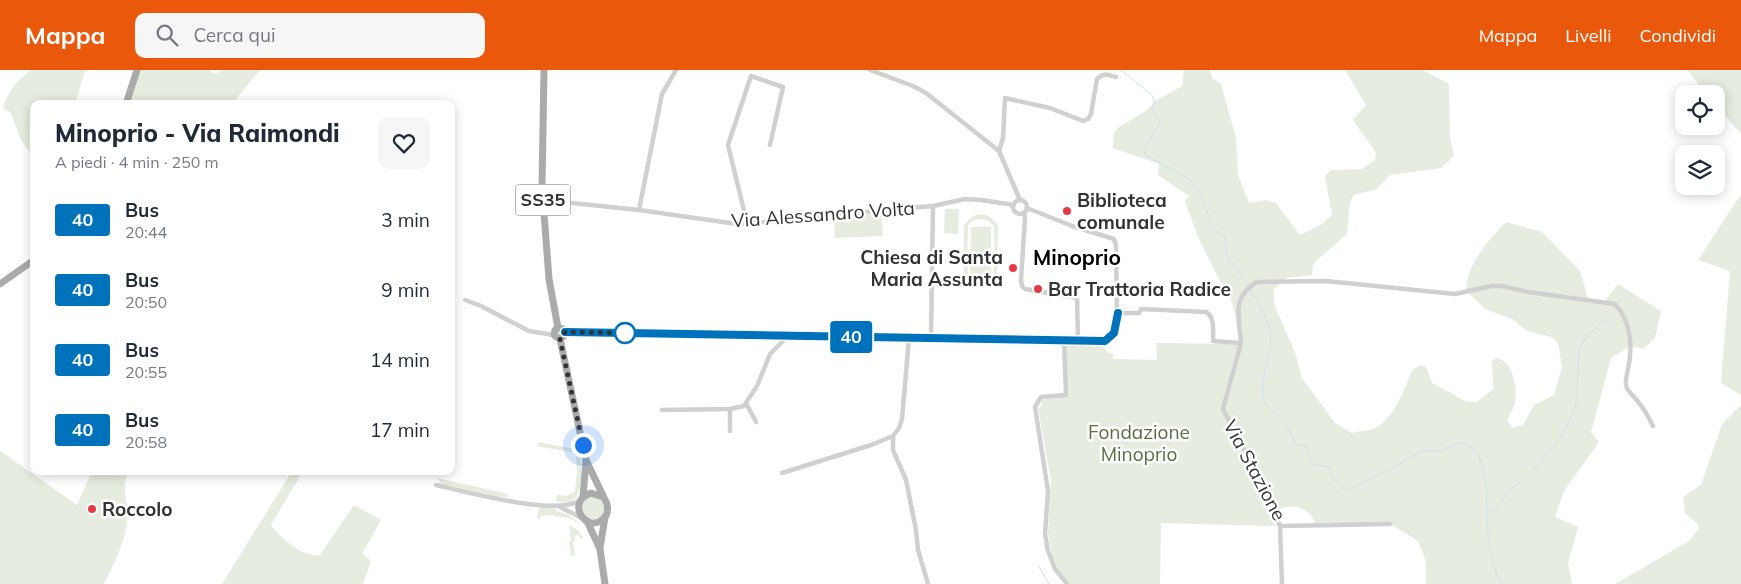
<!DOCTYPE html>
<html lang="it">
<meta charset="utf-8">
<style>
body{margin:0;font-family:Mulish,sans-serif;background:#f6f6f7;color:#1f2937;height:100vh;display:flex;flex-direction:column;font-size:19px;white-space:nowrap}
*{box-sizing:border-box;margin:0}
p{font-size:16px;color:#747a83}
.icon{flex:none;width:28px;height:28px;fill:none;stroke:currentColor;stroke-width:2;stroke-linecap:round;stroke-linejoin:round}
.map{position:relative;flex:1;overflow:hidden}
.details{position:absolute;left:30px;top:30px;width:425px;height:375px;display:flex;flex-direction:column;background:#fff;border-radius:10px;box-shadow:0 2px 12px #0003}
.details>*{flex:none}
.badge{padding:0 10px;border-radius:4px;font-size:18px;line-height:32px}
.buttons{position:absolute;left:1675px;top:15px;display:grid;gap:10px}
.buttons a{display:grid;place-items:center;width:50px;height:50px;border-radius:10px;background:#fff;box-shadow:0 2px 12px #0003;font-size:25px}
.you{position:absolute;width:25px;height:25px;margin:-12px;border:4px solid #fff;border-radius:50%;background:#1a73e8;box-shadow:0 0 0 8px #1a73e833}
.map>.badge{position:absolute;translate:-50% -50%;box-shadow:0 0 0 2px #fff}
.round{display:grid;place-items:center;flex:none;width:52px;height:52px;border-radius:10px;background:#f6f6f7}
.summary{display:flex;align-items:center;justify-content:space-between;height:85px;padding:0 25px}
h1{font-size:24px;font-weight:800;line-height:38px}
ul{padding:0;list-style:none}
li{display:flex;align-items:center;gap:15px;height:70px;padding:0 25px}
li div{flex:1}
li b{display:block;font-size:19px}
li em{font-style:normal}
li .badge{min-width:55px;font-weight:700;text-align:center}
header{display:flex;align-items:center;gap:30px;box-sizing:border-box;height:70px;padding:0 25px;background:#ea580c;color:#fff}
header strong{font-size:24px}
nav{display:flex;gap:28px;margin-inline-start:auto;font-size:18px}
.search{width:350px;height:45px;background:#f6f6f7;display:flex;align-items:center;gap:12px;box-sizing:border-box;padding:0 18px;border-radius:10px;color:#747a83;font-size:19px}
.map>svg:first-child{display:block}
</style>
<header>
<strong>Mappa</strong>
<div class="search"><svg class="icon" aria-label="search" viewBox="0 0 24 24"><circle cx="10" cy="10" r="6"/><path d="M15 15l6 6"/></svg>Cerca qui</div>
<nav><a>Mappa</a><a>Livelli</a><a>Condividi</a></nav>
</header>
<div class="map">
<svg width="1741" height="514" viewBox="0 0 1741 514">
<rect width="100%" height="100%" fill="#fff"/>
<g fill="#e6ecdf" fill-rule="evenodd">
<path d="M 31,0 L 85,0 L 75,34 L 34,34 L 34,86 C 19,71 18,62 11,43 L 3,38 C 8,21 17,10 31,0 Z"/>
<path d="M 140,0 L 209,0 L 214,4 L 224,0 L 260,0 L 232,34 L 128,34 Z"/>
<path d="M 1184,0 L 1210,0 L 1212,8 L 1221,14 L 1236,68 L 1238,105 L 1249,133 L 1266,130 L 1276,133 L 1300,165 L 1322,154 L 1332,145 L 1325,106 L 1331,100 L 1362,99 L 1375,90 L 1376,83 L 1353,50 L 1366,35 L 1345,0 L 1423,0 L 1449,14 L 1450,68 L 1454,86 L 1441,98 L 1390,105 L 1377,119 L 1354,125 L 1350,132 L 1347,164 L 1318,189 L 1313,194 L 1312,205 L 1287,208 L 1274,219 L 1274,234 L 1296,285 L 1302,308 L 1335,353 L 1352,363 C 1359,361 1368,361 1375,358 C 1394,349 1405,318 1412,300 L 1421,295 L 1426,297 L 1432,313 L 1467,332 L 1477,332 L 1493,319 L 1492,291 L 1497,288 C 1514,292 1519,321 1514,336 C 1512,341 1509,345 1507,350 L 1513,358 L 1523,355 L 1534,335 L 1554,325 L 1562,297 L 1558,273 L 1551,267 L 1527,261 L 1512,249 L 1485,239 L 1466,220 C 1468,192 1487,172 1506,152 L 1542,162 L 1580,201 L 1588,229 L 1604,232 L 1618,214 L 1661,241 L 1655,268 L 1643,279 L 1631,276 L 1611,288 L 1591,362 L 1599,372 L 1564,421 L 1555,447 L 1578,457 L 1568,493 L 1572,514 L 1426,514 L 1426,492 L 1418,471 L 1390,454 L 1316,454 C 1308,437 1292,431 1276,441 L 1260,404 L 1224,340 L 1241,267 L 1231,229 L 1223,217 L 1198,167 L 1185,132 L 1189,126 L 1158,105 L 1159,94 L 1113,78 L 1114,63 L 1119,57 L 1147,40 L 1155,31 L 1182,16 Z"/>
<path d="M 1687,0 L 1741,0 L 1741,64 L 1716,35 L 1716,24 L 1707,24 Z"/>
<path d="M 1741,124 L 1741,325 L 1721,313 L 1730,201 L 1698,190 Z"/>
<path d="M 945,139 L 959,139 L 958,164 L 944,163 Z"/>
<path d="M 881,143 L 883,166 L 835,168 L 834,149 L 854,145 Z"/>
<path d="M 981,144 L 989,146 L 998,155 L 997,204 L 991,214 L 981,217 L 971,214 L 964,205 L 964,155 L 973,146 ZM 978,149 L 987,150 L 994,156 C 994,170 996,191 993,204 C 991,215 974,217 969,207 C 966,201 968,165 968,156 L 972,151 Z"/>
<path d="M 971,157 L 991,157 L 991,205 L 970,205 Z"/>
<path d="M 1156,273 L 1239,274 L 1222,339 L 1260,412 L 1275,456 L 1161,453 L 1160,514 L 1069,514 L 1059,502 L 1052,486 L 1048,464 L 1051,410 L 1038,339 L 1041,336 L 1042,330 L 1068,326 L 1066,274 L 1103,275 L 1107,282 L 1113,284 L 1113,289 L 1157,290 Z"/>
<path d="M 1741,335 L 1741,514 L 1615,514 L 1689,471 L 1698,460 L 1698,454 L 1685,443 L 1683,427 L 1701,415 L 1722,354 Z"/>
<path d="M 538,372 L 580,380 C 582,392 584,423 572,431 C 568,434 562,432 556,432 L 557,425 L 567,426 L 575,421 L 577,403 L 576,383 L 537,376 Z"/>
<path d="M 0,381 L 77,435 L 92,401 L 129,401 C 120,416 129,435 127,452 C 125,473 113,495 104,514 L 0,514 Z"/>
<path d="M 292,401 L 303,401 L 271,455 C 279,467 305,489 320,485 L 354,435 L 381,450 L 362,484 L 370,490 L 371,492 L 363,514 L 222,514 Z"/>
<path d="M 437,408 L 508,424 L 507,427 L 497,427 L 442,414 Z"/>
<circle cx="593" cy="438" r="11"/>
<path d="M 541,437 L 556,439 L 556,441 L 567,444 L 582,455 L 569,448 L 554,446 L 553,445 L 540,446 L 540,450 L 537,447 L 539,439 Z"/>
<path d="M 569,455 L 578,460 L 583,468 L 580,469 L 579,465 L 575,466 L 575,471 L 573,472 L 575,485 L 571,486 L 569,471 L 571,470 Z"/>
</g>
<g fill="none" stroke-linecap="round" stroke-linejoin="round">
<g stroke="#cfe2ee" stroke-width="1">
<path d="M 1121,0 L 1152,25 L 1154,30 L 1153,42 L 1160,52 C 1156,61 1143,76 1145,85 L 1188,108 L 1192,116 L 1201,122 L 1212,156 L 1225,167 L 1227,186 L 1248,215"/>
<path d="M 1250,219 C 1267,247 1276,260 1267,294 C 1265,304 1260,317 1263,328 C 1266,339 1278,345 1285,354 C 1289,360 1292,367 1296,374 L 1307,377 L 1311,394 L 1329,397 C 1334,408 1336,417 1348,420 L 1391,399 L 1421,381 L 1440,381 L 1458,373 L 1464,373 C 1467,375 1471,377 1474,380 C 1487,393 1487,427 1487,445 L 1496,438 L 1511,419 L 1533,401 L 1559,370 L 1570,350 L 1577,331 L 1578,290 L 1580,277 L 1586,267 L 1613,244"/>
<path d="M 1487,446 C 1488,470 1489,492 1502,514"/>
<path d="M 1038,495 L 1049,514"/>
</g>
<g stroke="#d0d0d0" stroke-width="4.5">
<path d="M 870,0 L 913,16 L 926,23 L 999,81 L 1020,130"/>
<path d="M 999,81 L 1003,68 L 1005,28 L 1050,38 L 1083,51 L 1088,49 L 1091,44 L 1097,9 C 1103,2 1109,5 1116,7"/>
<path d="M 543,130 L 639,140 L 737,154 L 831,147 L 852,143 L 933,136 L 965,129 L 981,130 L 1014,135"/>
<circle cx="1020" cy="137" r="7"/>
<path d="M 639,140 L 662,24 L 676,0"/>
<path d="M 1024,143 L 1025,147 L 1021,210 L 1022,216 L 1025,219 L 1077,228 L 1078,270"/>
<path d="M 747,153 L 728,75 L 751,6 L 783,17 L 770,75"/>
<path d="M 465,230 L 481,236 L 529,261 L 554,265"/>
<path d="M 1118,243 L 1139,243 L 1141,239 L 1206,242 C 1215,247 1213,261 1213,271 L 1241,273 L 1223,339 L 1258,405 L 1280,456 L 1282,514"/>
<path d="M 565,262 L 1105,271 L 1113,263 L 1117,249 L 1116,175 L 1114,169 L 1072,156 L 1027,138"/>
<path d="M 931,268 L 933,136"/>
<path d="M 1064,270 L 1066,325 L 1041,327 L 1035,337 L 1048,421 L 1045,464 L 1048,481 L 1055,499 L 1067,514"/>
<path d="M 1241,273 C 1239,247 1231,227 1257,212 L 1326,211 L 1455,224 L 1491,216 L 1502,216 L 1528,222 L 1615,234 C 1631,251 1633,277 1628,299 C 1627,305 1624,312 1627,318 C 1629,323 1636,328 1639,333 C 1645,340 1649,348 1653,356"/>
<path d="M 746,333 L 756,352"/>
<path d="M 662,340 L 730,339 L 744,336 L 757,316 L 770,284 L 783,271 L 785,265"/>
<path d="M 730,361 L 730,339"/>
<path d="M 893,366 L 893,380 L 906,410 L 916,460 L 918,480 L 928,514"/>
<path d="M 782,403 L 871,375 L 893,366 L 899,358 L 902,349 L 909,268"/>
<path d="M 436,415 C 467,422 554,446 579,431"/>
<path d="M 560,437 L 582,448"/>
<path d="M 1280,456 L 1390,454"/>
</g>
<g stroke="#ababab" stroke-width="7">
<path d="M 544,0 L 542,117 L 549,209 L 558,258"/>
<path d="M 126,34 L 137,0"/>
<path d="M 0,214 L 34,190"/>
<path d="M 558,258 L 563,259 L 564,266 L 560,269"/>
<path d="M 558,258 L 555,260 L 554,265 L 560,269"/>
<path d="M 560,269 L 586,390 L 607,434 C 608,439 608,445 603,449 C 586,464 565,432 591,423 L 603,427"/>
<path d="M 583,427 L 586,391"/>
<path d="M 587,451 L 600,479 L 605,514"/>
<path d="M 600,478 L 605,447"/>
</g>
</g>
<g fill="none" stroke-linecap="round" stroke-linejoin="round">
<g stroke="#fff" stroke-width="11">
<path id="line" d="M 565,262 L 1105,271 L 1114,263 L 1118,243"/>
</g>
<use href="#line" stroke="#0072bc" stroke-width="8"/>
<path stroke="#333" stroke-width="5" stroke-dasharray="0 9" d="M 583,375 L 560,269 L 564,266 L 565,262 L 634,263 L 625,263"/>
</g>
<g fill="#e63946" stroke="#fff" stroke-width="2">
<circle cx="1067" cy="141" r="5"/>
<circle cx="1013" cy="198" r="5"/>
<circle cx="1038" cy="219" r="5"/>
<circle cx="92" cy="439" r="5"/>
</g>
<circle fill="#fff" stroke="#0072bc" stroke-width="2.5" cx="625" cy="263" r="10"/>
<g text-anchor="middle" stroke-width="5" stroke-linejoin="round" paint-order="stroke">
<rect fill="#fff" stroke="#707070" stroke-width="1" x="515.5" y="114.5" width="55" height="31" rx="4"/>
<g font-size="18" font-weight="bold" fill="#333">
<text x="543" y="136">SS35</text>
</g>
<g font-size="19" font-weight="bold" fill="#333" stroke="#fff" text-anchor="start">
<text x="1077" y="137">Biblioteca<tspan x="1077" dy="22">comunale</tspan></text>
<text x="1003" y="194" text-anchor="end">Chiesa di Santa<tspan x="1003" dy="22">Maria Assunta</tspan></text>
<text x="1048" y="226">Bar Trattoria Radice</text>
<text x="102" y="446">Roccolo</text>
</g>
<g font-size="19" fill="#333" stroke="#fff">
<text transform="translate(823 144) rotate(-4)" y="7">Via Alessandro Volta</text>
<text transform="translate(1255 400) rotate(62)" y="7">Via Stazione</text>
</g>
<g font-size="19" fill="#56703f" stroke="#fff">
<text x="1139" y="369">Fondazione<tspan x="1139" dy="22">Minoprio</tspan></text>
</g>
<g font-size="21" font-weight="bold" fill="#000" stroke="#fff">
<text x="1077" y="195">Minoprio</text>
</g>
</g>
</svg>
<div class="buttons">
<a><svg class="icon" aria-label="locate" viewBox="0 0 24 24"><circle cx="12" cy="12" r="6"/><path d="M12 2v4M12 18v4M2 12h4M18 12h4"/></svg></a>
<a><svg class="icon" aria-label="layers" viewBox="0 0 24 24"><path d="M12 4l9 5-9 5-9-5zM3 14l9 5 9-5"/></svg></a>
</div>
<div class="you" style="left:583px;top:375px"></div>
<b class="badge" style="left:851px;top:267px;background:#0072bc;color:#fff">40</b>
<section class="details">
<div class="summary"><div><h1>Minoprio - Via Raimondi</h1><p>A piedi · 4 min · 250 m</p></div><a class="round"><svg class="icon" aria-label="heart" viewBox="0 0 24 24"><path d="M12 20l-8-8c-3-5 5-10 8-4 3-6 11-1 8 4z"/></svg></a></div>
<ul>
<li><span class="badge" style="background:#0072bc;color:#fff">40</span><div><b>Bus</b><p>20:44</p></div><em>3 min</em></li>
<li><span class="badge" style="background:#0072bc;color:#fff">40</span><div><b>Bus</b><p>20:50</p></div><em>9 min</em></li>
<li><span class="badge" style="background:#0072bc;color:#fff">40</span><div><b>Bus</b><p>20:55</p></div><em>14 min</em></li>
<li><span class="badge" style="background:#0072bc;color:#fff">40</span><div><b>Bus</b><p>20:58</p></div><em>17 min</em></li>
</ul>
</section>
</div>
